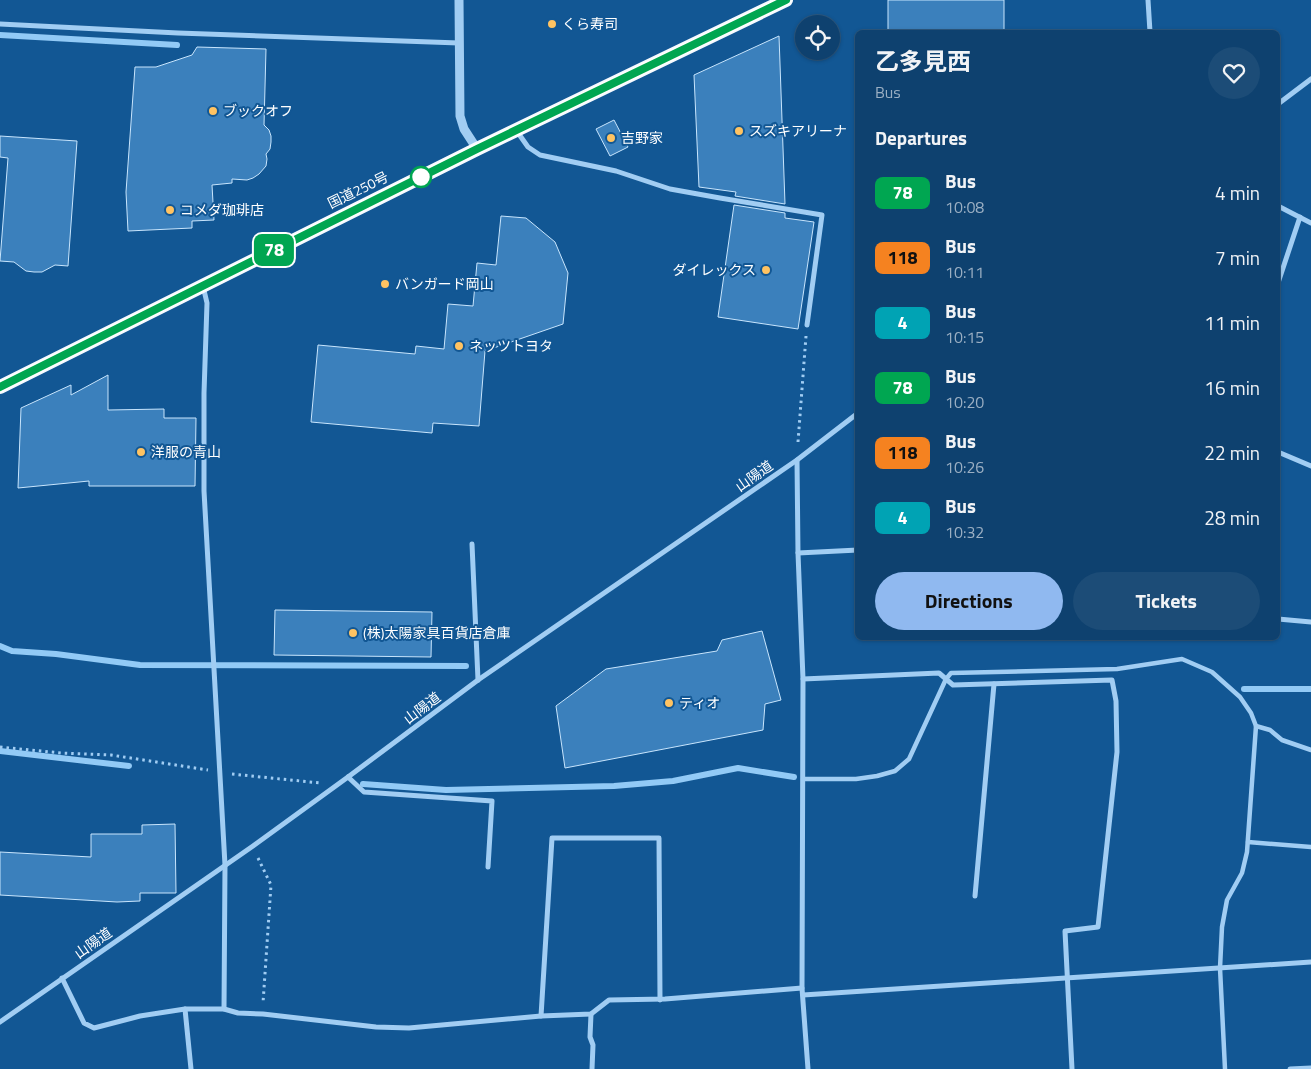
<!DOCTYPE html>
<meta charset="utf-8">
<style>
body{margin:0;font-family:"Titillium Web","Noto Sans JP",sans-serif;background:#1c4c77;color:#f1f3f6;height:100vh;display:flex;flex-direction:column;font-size:19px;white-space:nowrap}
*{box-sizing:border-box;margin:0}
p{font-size:16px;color:#9bafc3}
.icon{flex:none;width:28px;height:28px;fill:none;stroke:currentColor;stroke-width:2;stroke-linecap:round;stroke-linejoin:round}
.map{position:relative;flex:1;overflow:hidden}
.drawer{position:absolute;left:855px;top:30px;width:425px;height:610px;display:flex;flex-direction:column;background:#0e416f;border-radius:8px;box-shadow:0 1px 4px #0004,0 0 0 1px #2e5a82}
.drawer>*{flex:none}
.badge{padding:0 10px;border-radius:8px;font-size:18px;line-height:32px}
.controls{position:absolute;left:795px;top:15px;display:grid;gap:10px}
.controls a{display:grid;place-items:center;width:45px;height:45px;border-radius:50%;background:#0e416f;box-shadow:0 1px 4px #0004,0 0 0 1px #2e5a82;font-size:25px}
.map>.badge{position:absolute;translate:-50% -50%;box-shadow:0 0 0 2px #fff}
h2{padding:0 20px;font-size:19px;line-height:45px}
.round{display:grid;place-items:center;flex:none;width:52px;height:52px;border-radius:26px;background:#1c4c77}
.summary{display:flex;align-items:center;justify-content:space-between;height:85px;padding:0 20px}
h1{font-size:24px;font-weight:700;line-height:38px}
.action{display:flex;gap:10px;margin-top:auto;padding:10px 20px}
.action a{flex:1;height:58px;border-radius:30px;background:#90b9f0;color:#111;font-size:20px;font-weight:700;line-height:58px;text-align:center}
.action a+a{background:#1c4c77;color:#f1f3f6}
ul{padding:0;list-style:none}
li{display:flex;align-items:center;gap:15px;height:65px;padding:0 20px}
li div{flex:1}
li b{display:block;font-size:19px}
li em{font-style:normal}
li .badge{min-width:55px;font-weight:700;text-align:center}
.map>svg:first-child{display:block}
</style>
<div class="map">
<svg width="1311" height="1069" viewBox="0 0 1311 1069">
<rect width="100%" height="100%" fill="#125794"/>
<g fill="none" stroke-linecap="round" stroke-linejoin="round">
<g stroke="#92caf6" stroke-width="6">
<path d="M 0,35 L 177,45"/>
<path d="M 0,646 L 12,651 L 56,654 L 140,665 L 466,666"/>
<path d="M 1244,689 L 1311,689"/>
<path d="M 0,751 L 129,766"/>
<path d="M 363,784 L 446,790 L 614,786 L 673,781 L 738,768 L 794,777"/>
</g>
</g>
<g fill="#3b80bc" stroke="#c8e5fd">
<rect x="888" y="0" width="116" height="32"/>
<path d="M 779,36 L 785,204 L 735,196 L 736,192 L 699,187 L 694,75 Z"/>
<path d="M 197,47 L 266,49 L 264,125 L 269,130 L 271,136 L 271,142 L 270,149 L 266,154 L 267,159 L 266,166 L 259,174 L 253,178 L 247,180 L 232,179 L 232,183 L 212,185 L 214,220 L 192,221 L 192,228 L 128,231 L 126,192 L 135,67 L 156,67 L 192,55 Z"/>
<path d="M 614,120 L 628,147 L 610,156 L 596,129 Z"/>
<path d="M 0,136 L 77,141 L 68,266 L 55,265 L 42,272 L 34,272 L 26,271 L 14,262 L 0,261 L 8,158 L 0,157 Z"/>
<path d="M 734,205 L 785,213 L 785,218 L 814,222 L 798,329 L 718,317 Z"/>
<path d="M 501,216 L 526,218 L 555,242 L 568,273 L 563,324 L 485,351 L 479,426 L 433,423 L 432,433 L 311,422 L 318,345 L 415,354 L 416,346 L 444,349 L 448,304 L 473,306 L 477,263 L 496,265 Z"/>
<path d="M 108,375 L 108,410 L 164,409 L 164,418 L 196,418 L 195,486 L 89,486 L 89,481 L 18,488 L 21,408 L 71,385 L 71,395 Z"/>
<path d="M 275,610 L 432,612 L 431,657 L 274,655 Z"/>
<path d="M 762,631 L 781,700 L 765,704 L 763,730 L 565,768 L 556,706 L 606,669 L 717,651 L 722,640 Z"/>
<path d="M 175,824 L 176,893 L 140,893 L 140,901 L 117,902 L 0,895 L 0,852 L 91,857 L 91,834 L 142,834 L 142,825 Z"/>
</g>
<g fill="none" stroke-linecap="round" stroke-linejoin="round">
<g stroke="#a1cdf3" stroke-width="3" stroke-dasharray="2.5 4" stroke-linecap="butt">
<path d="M 798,442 L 806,336"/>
<path d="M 0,747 L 61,753 L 111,755 L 208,770"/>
<path d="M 232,774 L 320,783"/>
<path d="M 258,858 L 271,885 L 263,1003"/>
</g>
<g stroke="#a1cdf3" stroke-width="4.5">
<path d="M 1256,726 L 1270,730 L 1282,740 L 1311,750"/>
<path d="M 803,779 L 856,779 L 877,776 L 895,771 L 909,759 L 946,679 L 951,673 L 1117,669 L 1182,659 L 1212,672 L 1240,697 L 1251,713 L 1256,726 L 1247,852 L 1242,873 L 1227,900 L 1222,927 L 1220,968 L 1225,1069"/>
<path d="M 1248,842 L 1311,847"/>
</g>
<g stroke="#a1cdf3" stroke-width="5">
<path d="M 1148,0 L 1150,32"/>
<path d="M 0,24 L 178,33 L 459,43"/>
<path d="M 1278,104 L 1311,79"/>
<path d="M 516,130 L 528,147 L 540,155 L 616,171 L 670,189 L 720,198 L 822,215 L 807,325"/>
<path d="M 1278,206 L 1311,223"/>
<path d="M 1278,283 L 1300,217"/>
<path d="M 203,286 L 207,303 L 204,393 L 204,491 L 225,865 L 224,1009"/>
<path d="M 1278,452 L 1311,466"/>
<path d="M 797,460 L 798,553 L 803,679 L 802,988 L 808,1069"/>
<path d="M 472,544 L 478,680"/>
<path d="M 798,553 L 858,550"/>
<path d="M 1278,619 L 1311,622"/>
<path d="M 803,679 L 939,673 L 953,685 L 1112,680 L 1116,701 L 1117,752 L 1098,927 L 1065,931 L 1072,1069"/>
<path d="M 348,777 L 364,792 L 492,801 L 488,867"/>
<path d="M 975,896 L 994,684"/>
<path d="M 62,978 L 84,1023 L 94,1028 L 140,1016 L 185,1009 L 224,1009 L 238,1013 L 263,1014 L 376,1027 L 409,1028 L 541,1016 L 591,1014 L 609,1000 L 665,999 L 802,988"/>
<path d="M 803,995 L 1311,962"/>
<path d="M 185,1009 L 191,1069"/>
<path d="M 591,1014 L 590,1037 L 593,1045 L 592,1069"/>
<path d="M 541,1016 L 552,838 L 659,838 L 660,1000"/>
<path d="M 0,1022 L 253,846 L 348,777 L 478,680 L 797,460 L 858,413"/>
<path d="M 1290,1069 L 1311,1068"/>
</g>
<path stroke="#a1cdf3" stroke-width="9" d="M 459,0 L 460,116 L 464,129 L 477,149"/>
<path stroke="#f6faff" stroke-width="14" d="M 0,387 L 477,149 L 786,0"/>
</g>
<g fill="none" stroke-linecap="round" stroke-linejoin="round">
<g stroke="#fff" stroke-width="11">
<path id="line" d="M 0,387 L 477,149 L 786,0"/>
</g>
<use href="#line" stroke="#00a651" stroke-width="8"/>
</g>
<g fill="#ffc362" stroke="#125794" stroke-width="2">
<circle cx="552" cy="24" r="5"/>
<circle cx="213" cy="111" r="5"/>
<circle cx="739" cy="131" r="5"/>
<circle cx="611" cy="138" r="5"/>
<circle cx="170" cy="210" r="5"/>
<circle cx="766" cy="270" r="5"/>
<circle cx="385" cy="284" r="5"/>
<circle cx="459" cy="346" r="5"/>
<circle cx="141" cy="452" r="5"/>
<circle cx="353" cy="633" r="5"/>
<circle cx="669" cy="703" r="5"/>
</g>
<circle fill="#fff" stroke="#00a651" stroke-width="2.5" cx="421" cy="177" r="10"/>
<g text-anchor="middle" stroke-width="4" stroke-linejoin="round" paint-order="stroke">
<g font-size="14" fill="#fff" stroke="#125794" text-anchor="start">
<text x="562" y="29">くら寿司</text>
<text x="223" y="116">ブックオフ</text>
<text x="749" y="136">スズキアリーナ</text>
<text x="621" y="143">吉野家</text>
<text x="180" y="215">コメダ珈琲店</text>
<text x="756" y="275" text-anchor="end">ダイレックス</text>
<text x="395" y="289">バンガード岡山</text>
<text x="469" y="351">ネッツトヨタ</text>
<text x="151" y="457">洋服の青山</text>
<text x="363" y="638">(株)太陽家具百貨店倉庫</text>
<text x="679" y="708">ティオ</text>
</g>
<g font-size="14" fill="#fff" stroke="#125794">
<text transform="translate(358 190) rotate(-26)" y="5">国道250号</text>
<text transform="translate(754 476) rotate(-35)" y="5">山陽道</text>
<text transform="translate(422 708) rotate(-37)" y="5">山陽道</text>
<text transform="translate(93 943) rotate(-35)" y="5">山陽道</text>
</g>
</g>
</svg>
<div class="controls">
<a><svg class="icon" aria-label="locate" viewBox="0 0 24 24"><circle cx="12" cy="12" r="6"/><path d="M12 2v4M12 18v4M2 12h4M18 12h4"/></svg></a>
</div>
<b class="badge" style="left:274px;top:250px;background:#00a651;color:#fff">78</b>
<section class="drawer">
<div class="summary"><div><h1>乙多見西</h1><p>Bus</p></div><a class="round"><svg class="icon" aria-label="heart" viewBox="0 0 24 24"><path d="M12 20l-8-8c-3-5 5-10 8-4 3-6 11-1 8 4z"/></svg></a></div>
<h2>Departures</h2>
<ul>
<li><span class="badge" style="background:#00a651;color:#fff">78</span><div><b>Bus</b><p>10:08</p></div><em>4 min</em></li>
<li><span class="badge" style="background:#f58220;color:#111">118</span><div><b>Bus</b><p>10:11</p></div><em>7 min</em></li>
<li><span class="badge" style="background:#00a3b4;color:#fff">4</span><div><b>Bus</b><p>10:15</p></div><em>11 min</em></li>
<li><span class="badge" style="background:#00a651;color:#fff">78</span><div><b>Bus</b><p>10:20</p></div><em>16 min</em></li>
<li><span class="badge" style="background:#f58220;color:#111">118</span><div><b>Bus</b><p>10:26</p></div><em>22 min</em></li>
<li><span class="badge" style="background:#00a3b4;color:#fff">4</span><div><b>Bus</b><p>10:32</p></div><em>28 min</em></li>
</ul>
<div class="action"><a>Directions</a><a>Tickets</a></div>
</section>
</div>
